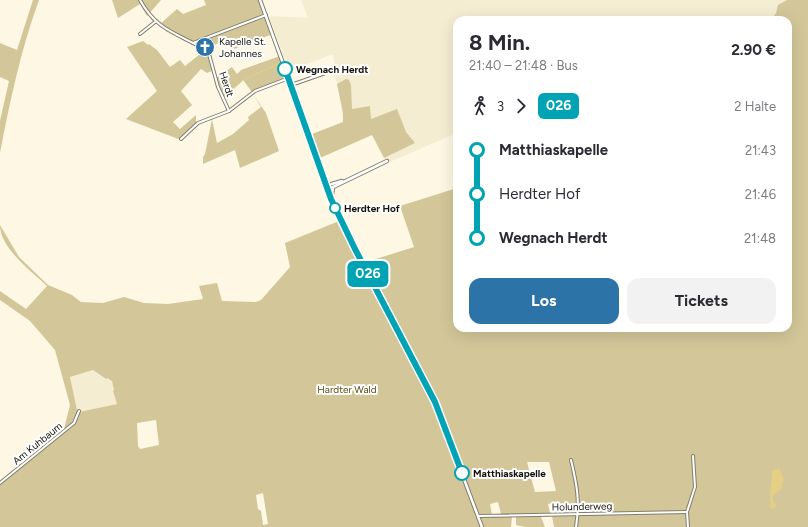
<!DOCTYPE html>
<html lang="de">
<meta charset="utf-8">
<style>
body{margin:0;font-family:Figtree,sans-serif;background:#f2f2f3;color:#2b2b33;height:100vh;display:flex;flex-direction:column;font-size:15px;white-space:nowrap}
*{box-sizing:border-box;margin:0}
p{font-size:13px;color:#7c7c81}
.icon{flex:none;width:22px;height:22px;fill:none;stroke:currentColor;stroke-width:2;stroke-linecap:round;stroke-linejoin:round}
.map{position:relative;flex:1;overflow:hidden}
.sheet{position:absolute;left:453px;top:16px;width:339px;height:316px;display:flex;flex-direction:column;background:#fff;border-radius:12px;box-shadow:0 4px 16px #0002}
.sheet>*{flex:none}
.badge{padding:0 8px;border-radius:6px;font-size:14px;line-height:26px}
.map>.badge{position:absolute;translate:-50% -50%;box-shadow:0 0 0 2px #fff}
.legs{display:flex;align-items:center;gap:6px;height:44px;padding:0 16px;font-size:13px}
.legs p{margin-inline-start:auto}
.headline{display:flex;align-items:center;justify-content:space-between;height:68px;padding:0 16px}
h1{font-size:22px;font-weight:700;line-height:30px}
.action{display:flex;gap:8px;margin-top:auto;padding:8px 16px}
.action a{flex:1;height:46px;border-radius:12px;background:#2c73a7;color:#fff;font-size:16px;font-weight:700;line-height:46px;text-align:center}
.action a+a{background:#f2f2f3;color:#2b2b33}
ul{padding:0 16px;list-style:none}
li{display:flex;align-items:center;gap:14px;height:44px;font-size:15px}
li i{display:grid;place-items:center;width:6px;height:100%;margin:0 5px;background:currentColor}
li i::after{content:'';width:10px;height:10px;margin:-5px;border:3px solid;border-radius:50%;background:#fff}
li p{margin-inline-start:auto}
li:first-child i{background:linear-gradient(#0000 50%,currentColor 0)}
li:last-child i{background:linear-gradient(currentColor 50%,#0000 0)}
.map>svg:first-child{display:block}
</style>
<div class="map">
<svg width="808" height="527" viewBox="0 0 808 527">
<rect width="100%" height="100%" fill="#fdf7e3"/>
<g fill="#f5edd1">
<path d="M 301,0 L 787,0 L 778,5 L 776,13 L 771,20 L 457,20 L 457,133 L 387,163 L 366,120 L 343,122 L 340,96 L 333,68 L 335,68 L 333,54 L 289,71 L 269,16 L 308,18 Z"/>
<path d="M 93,370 L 105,379 L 107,378 L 112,381 L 114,390 L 113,391 L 117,404 L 80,412 L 77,410 L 70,377 Z"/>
</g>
<g fill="#d3c799" fill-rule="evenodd">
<path d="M 33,0 L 39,0 C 21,49 10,101 0,153 L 0,121 L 9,81 L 0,77 L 0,43 L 17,50 Z"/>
<path d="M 112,0 L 161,0 L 147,16 L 140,4 L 118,18 Z"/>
<path d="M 204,0 L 258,0 L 273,34 L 234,49 L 229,38 L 206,49 L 204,51 L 208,57 L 212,71 L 207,73 L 201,69 L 181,91 L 192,105 L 173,122 L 180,129 L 196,115 L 196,122 L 198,124 L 181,140 L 126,119 L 157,91 L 127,47 L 143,41 L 148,45 L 149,44 L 157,50 L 170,67 L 180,60 L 185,66 L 204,51 L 192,41 L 167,30 L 160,24 L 177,9 L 183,14 L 206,5 Z"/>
<path d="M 787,0 L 808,0 L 808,527 L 554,527 L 552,516 L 541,517 L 545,527 L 525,527 L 516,525 L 516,517 L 512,517 L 511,527 L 0,527 L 0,484 L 58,438 L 73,424 L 79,412 L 117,404 L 113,391 L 114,390 L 112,381 L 107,378 L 106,379 L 93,370 L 70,377 L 77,410 L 79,411 L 72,423 L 60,434 L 64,429 L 70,405 L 55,350 L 30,321 L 0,300 L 0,291 L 26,309 L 47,286 C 31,271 0,248 0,225 L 19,257 L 48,285 L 72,295 L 81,302 L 103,303 L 124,297 L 144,303 L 168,304 L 203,299 L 199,286 L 217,283 L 222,301 L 256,302 L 261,300 L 290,267 L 285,243 L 339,221 L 360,264 L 414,247 L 400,206 L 457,188 L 457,328 L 788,328 L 788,20 L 771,20 L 776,13 L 778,5 ZM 156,420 L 159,445 L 140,449 L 138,446 L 137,423 ZM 527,462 L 549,462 L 556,491 L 535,492 ZM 263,493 L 268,524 L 263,525 L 261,511 L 258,509 L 256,495 ZM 558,501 L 561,513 L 550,513 L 548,504 ZM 498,502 L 501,514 L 492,515 L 490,504 Z"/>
<path d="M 280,56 L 289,78 L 252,92 L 243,80 L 223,98 L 216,78 L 232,67 L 237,74 L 241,70 Z"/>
<path d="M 346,79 L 349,80 L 351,85 L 352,109 L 370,106 L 371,119 L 397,109 L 406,132 L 415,143 L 384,158 L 372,135 L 320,158 L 312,134 L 343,122 L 343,113 L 337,84 Z"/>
<path d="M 253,94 L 266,113 L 279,151 L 240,168 L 235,150 L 203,164 L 203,157 L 205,154 L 212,119 L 217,143 L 233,134 L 249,120 L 248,117 L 261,107 Z"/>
</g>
<path fill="#e4cf85" d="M 779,468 L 784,480 L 782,483 L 782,488 C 776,495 768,495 776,505 L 776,507 L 771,509 L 769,506 L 771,503 C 768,492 773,482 772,471 Z"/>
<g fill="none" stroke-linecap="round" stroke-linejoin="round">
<g stroke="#e4cf85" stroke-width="1">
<path d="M 148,14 L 153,21"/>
<path d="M 166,31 L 168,32"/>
<path d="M 170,33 L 174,35"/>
<path d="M 214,75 L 215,82"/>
<path d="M 244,79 L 281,63"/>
<path d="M 220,94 L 222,99"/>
<path d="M 224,98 L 242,81"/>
</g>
<g stroke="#827d6b" stroke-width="4">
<g id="minor">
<path d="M 140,0 C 157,31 177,33 206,50 L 209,54 L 218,87 L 229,111"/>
<path d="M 140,34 L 155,22"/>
<path d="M 193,43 L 266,15"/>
<path d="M 291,85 L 334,70"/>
<path d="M 181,139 L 198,123 L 229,111 L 255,91 L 289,78"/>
<path d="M 571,460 C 577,485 580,501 576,527"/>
<path d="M 0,483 L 74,423 L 79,411"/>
<path d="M 478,516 L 687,512"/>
<path d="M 688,527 L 687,512 L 695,487 L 693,456"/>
</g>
</g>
<g stroke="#827d6b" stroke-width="4.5">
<g id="tertiary">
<path d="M 325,186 L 342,181"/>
<path d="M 327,190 L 387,161"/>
<path d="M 331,199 L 333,188"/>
</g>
</g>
<g stroke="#827d6b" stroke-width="4.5">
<path id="secondary" d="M 260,0 L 309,135 L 326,189 L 355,249 L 435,402 L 482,527"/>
</g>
<use href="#minor" stroke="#fff" stroke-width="2"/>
<use href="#tertiary" stroke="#fff" stroke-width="2.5"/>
<use href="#secondary" stroke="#fff" stroke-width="2.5"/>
</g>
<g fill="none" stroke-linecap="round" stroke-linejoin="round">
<g stroke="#fff" stroke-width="9">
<path id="line-1" d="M 285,69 L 331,199 L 355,249 L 435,402 L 462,473"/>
</g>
<use href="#line-1" stroke="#00a3b4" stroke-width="6"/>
</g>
<defs>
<g id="church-disc" transform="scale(1)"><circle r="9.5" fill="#2c73a7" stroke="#fff"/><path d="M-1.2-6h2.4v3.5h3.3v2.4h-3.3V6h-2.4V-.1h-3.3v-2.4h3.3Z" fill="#fff"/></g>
</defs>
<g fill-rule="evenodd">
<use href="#church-disc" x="205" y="47"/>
</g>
<g fill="#fff" stroke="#00a3b4" stroke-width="2">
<circle cx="285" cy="69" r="7"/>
<circle cx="335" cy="208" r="5"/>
<circle cx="462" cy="473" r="7"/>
</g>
<g text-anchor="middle" stroke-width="4" stroke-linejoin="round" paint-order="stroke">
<g font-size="10" fill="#14120b" stroke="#fff" text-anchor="start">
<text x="219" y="45">Kapelle St.<tspan x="219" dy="12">Johannes</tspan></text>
</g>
<g font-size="10" font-weight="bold" fill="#14120b" stroke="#fff" text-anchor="start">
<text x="296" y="73">Wegnach Herdt</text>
<text x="344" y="212">Herdter Hof</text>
<text x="473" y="477">Matthiaskapelle</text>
</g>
<g font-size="10" fill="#14120b" stroke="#fff">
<text transform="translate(227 84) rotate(71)" y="4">Herdt</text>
<text transform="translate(37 443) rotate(-39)" y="4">Am Kuhbaum</text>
<text transform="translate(582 506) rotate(-1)" y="4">Holunderweg</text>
</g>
<g font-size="10" fill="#5d4e16" stroke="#fff">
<text x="347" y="393">Hardter Wald</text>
</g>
</g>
</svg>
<b class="badge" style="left:368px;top:274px;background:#00a3b4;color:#fff">026</b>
<section class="sheet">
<div class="headline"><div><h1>8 Min.</h1><p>21:40 – 21:48 · Bus</p></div><b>2.90 €</b></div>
<div class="legs"><svg class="icon" aria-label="walk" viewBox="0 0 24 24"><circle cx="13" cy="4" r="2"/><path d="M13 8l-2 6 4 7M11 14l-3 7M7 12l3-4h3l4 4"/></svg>3<svg class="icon" aria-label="forward" viewBox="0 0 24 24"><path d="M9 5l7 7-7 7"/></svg><b class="badge" style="background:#00a3b4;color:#fff">026</b><p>2 Halte</p></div>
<ul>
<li><i style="color:#00a3b4"></i><b>Matthiaskapelle</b><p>21:43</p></li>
<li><i style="color:#00a3b4"></i><span>Herdter Hof</span><p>21:46</p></li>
<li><i style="color:#00a3b4"></i><b>Wegnach Herdt</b><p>21:48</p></li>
</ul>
<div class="action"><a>Los</a><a>Tickets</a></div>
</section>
</div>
